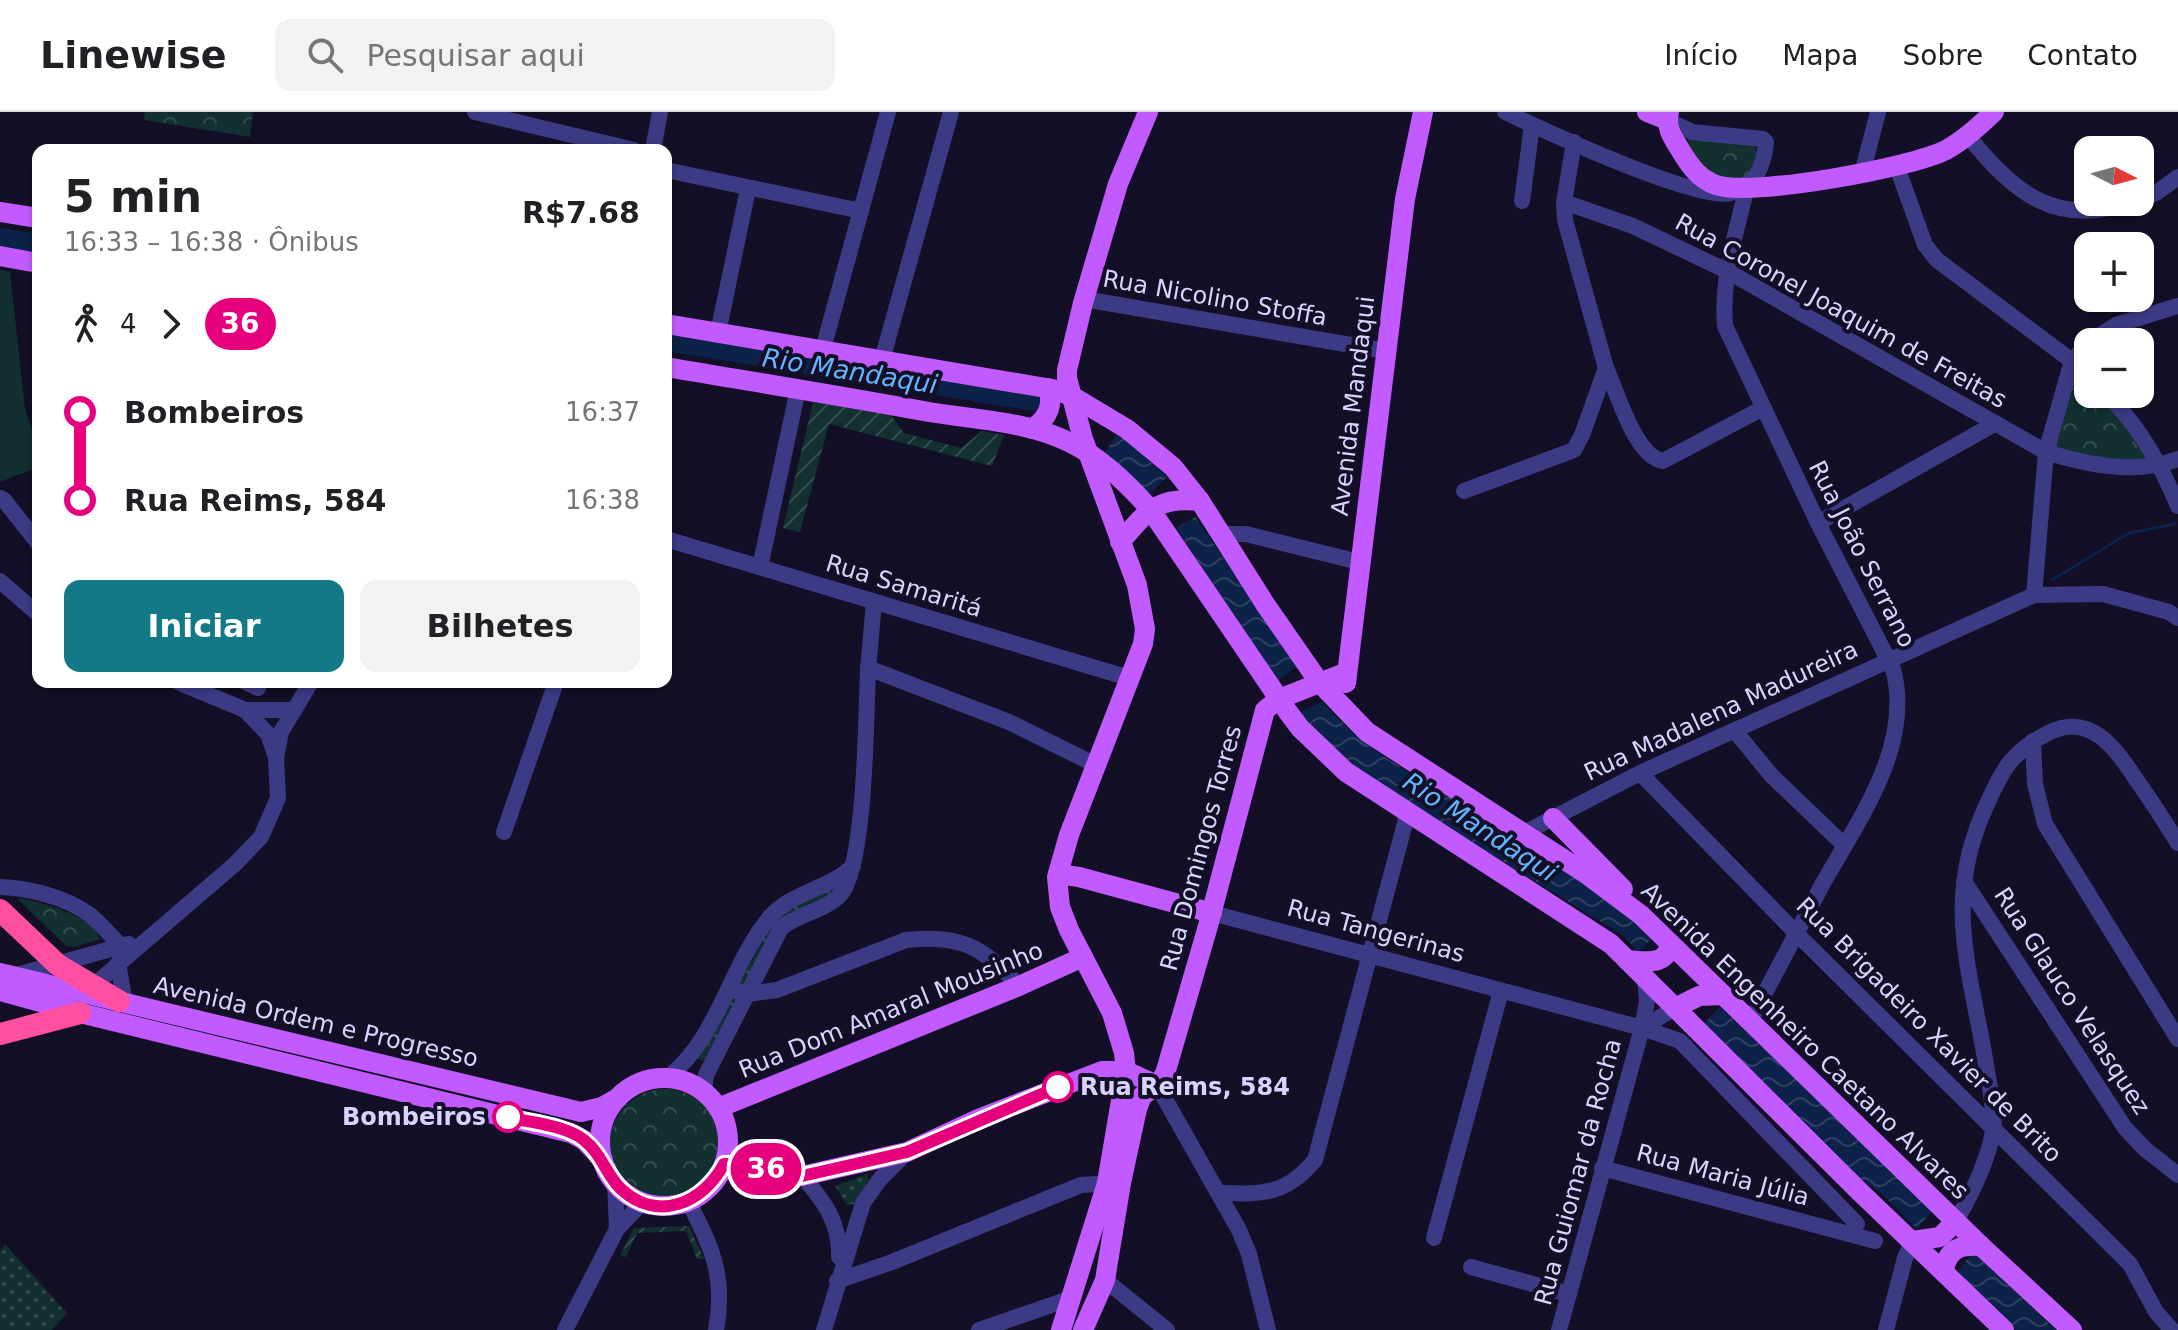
<!DOCTYPE html>
<html lang="pt">
<meta charset="utf-8">
<style>
body{margin:0;font-family:"DejaVu Sans",sans-serif;background:#f2f2f2;color:#202124;height:100vh;display:flex;flex-direction:column;font-size:30px;white-space:nowrap}
*{box-sizing:border-box;margin:0}
p{font-size:26px;color:#757577}
.icon{flex:none;width:44px;height:44px;fill:none;stroke:currentColor;stroke-width:2;stroke-linecap:round;stroke-linejoin:round}
.map{position:relative;flex:1;overflow:hidden}
.drawer{position:absolute;left:32px;top:32px;width:640px;height:544px;display:flex;flex-direction:column;background:#fff;border-radius:16px;box-shadow:0 2px 6px #0004}
.drawer>*{flex:none}
.badge{padding:0 16px;border-radius:26px;font-size:28px;line-height:52px}
.needle{width:52px;rotate:96deg}
.tools{position:absolute;left:2074px;top:24px;display:grid;gap:16px}
.tools a{display:grid;place-items:center;width:80px;height:80px;border-radius:16px;background:#fff;box-shadow:0 2px 6px #0004;font-size:40px}
.map>.badge{position:absolute;translate:-50% -50%;box-shadow:0 0 0 4px #fff}
.legs{display:flex;align-items:center;gap:12px;height:88px;padding:0 32px;font-size:26px}
.legs p{margin-inline-start:auto}
.headline{display:flex;align-items:center;justify-content:space-between;height:136px;padding:0 32px}
h1{font-size:44px;font-weight:700;line-height:60px}
.button{display:flex;gap:16px;margin-top:auto;padding:16px 32px}
.button a{flex:1;height:92px;border-radius:16px;background:#127987;color:#fff;font-size:32px;font-weight:700;line-height:92px;text-align:center}
.button a+a{background:#f2f2f2;color:#202124}
ul{padding:0 32px;list-style:none}
li{display:flex;align-items:center;gap:28px;height:88px;font-size:30px}
li i{display:grid;place-items:center;width:12px;height:100%;margin:0 10px;background:currentColor}
li i::after{content:'';width:20px;height:20px;margin:-10px;border:6px solid;border-radius:50%;background:#fff}
li p{margin-inline-start:auto}
li:first-child i{background:linear-gradient(#0000 50%,currentColor 0)}
li:last-child i{background:linear-gradient(currentColor 50%,#0000 0)}
header{display:flex;align-items:center;gap:48px;box-sizing:border-box;height:112px;padding:0 40px;background:#fff;border-bottom:2px solid #e0e0e0}
header strong{font-size:38px}
nav{display:flex;gap:44px;margin-inline-start:auto;font-size:28px}
.search{width:560px;height:72px;background:#f2f2f2;display:flex;align-items:center;gap:20px;box-sizing:border-box;padding:0 28px;border-radius:16px;color:#757577;font-size:30px}
.map>svg:first-child{display:block}
</style>
<header>
<strong>Linewise</strong>
<div class="search"><svg class="icon" aria-label="search" viewBox="0 0 24 24"><circle cx="10" cy="10" r="6"/><path d="M15 15l6 6"/></svg>Pesquisar aqui</div>
<nav><a>Início</a><a>Mapa</a><a>Sobre</a><a>Contato</a></nav>
</header>
<div class="map">
<svg width="2178" height="1218" viewBox="0 0 2178 1218">
<defs>
<pattern id="grass-dots" width="8" height="8" patternUnits="userSpaceOnUse" patternTransform="scale(2)"><rect width="8" height="8" fill="#12302f"/><path d="M2 2h.1M6 6h.1" fill="none" stroke="#344d4e" stroke-width="1.8" stroke-linecap="round"/></pattern>
<pattern id="park-crowns" width="20" height="18" patternUnits="userSpaceOnUse" patternTransform="scale(2)"><rect width="20" height="18" fill="#12302f"/><path d="M2 6a3 3 0 1 1 6 0M12 15a3 3 0 1 1 6 0" fill="none" stroke="#344d4e"/></pattern>
<pattern id="garden-furrows" width="10" height="10" patternUnits="userSpaceOnUse" patternTransform="scale(2)"><rect width="10" height="10" fill="#12302f"/><path d="M-1 1l2-2M0 10L10 0M9 11l2-2" fill="none" stroke="#344d4e"/></pattern>
<pattern id="water-waves" width="16" height="10" patternUnits="userSpaceOnUse" patternTransform="scale(2)"><rect width="16" height="10" fill="#0c2248"/><path d="M0 5q4-4 8 0t8 0" fill="none" stroke="#2f4163"/></pattern>
</defs>
<rect width="100%" height="100%" fill="#130f26"/>
<g fill="url(#grass-dots)">
<path d="M 842,768 L 842,775 L 800,797 L 763,837 L 704,949 L 697,947 L 775,807 L 799,791 Z"/>
<path d="M 867,1062 L 869,1068 L 854,1092 L 847,1093 L 835,1074 Z"/>
<path d="M 5,1132 L 67,1201 L 52,1218 L 0,1218 L 0,1139 Z"/>
</g>
<g fill="url(#park-crowns)">
<path d="M 145,0 L 253,0 L 250,25 L 144,8 Z"/>
<path d="M 1691,23 L 1755,33 L 1757,45 L 1753,64 L 1741,73 L 1699,56 L 1688,29 Z"/>
<path d="M 2076,262 L 2088,273 L 2088,282 L 2098,282 C 2121,303 2135,326 2150,354 L 2049,337 Z"/>
<path d="M 17,786 C 41,790 90,802 100,827 L 74,835 L 66,834 Z"/>
<circle cx="665" cy="1032" r="55"/>
</g>
<g fill="url(#garden-furrows)">
<path d="M 813,290 L 891,303 L 904,321 L 961,336 L 982,319 L 1004,323 L 992,354 L 829,312 L 800,420 L 783,416 Z"/>
<path d="M 689,1114 L 704,1147 L 697,1147 L 686,1119 L 637,1121 L 626,1145 L 620,1144 L 634,1116 Z"/>
</g>
<g fill="#12302f">
<path d="M 0,158 L 10,160 L 25,297 L 38,335 L 38,355 L 0,370 Z"/>
<path d="M 2112,321 L 2133,325 L 2130,350 L 2109,347 Z"/>
</g>
<g fill="url(#water-waves)">
<path d="M 1118,321 L 1167,365 L 1150,382 L 1103,343 Z"/>
<path d="M 1195,405 L 1298,554 L 1276,570 L 1176,416 Z"/>
<path d="M 1322,590 L 1358,626 L 1383,644 L 1585,769 L 1654,825 L 1638,840 L 1624,824 L 1374,670 L 1314,619 L 1300,600 Z"/>
<path d="M 1720,895 L 1933,1098 L 1917,1117 L 1881,1081 L 1857,1065 L 1703,912 Z"/>
<path d="M 1973,1140 L 2056,1218 L 2016,1218 L 1956,1161 Z"/>
</g>
<g fill="none" stroke-linecap="round" stroke-linejoin="round">
<path stroke="#0c2248" stroke-width="3" d="M 2052,468 L 2129,421 L 2175,412"/>
<g stroke="#0c2248" stroke-width="20">
<path d="M 0,126 L 38,132"/>
<path d="M 666,229 L 1034,289"/>
</g>
<g stroke="#3d3a85" stroke-width="16">
<path d="M 475,0 L 634,38"/>
<path d="M 1505,0 C 1543,18 1697,90 1731,81 C 1756,74 1764,54 1766,30 L 1763,27 L 1692,20 L 1667,8"/>
<path d="M 1968,24 C 2015,82 2056,116 2133,90"/>
<path d="M 653,38 L 660,0"/>
<path d="M 1897,55 L 1925,133 L 1937,148 L 2068,246 L 2088,264"/>
<path d="M 666,58 L 861,99"/>
<path d="M 1862,62 L 1878,0"/>
<path d="M 1747,75 C 1736,121 1721,166 1725,214 L 1818,411 L 1893,557 C 1914,634 1857,710 1822,773 C 1798,819 1774,864 1750,909"/>
<path d="M 2140,87 L 2156,81 L 2178,65"/>
<path d="M 1522,89 L 1532,13"/>
<path d="M 1564,90 L 1633,114 L 1727,159 L 2046,340 C 2088,353 2135,363 2178,347"/>
<path d="M 1084,187 L 1386,239"/>
<path d="M 718,221 L 748,77"/>
<path d="M 2089,230 L 2116,213 L 2178,194"/>
<path d="M 823,237 L 888,0"/>
<path d="M 882,248 L 951,0"/>
<path d="M 1606,256 C 1617,279 1635,345 1663,349 L 1763,296"/>
<path d="M 2106,282 C 2139,313 2161,353 2178,394"/>
<path d="M 1464,379 L 1574,338 L 1582,323 L 1606,256 L 1565,108 L 1564,90 L 1574,30"/>
<path d="M 0,386 L 4,388 L 38,431"/>
<path d="M 1818,411 L 1996,311"/>
<path d="M 1220,422 L 1246,422 L 1359,450"/>
<path d="M 666,427 L 1129,566"/>
<path d="M 760,455 L 798,277"/>
<path d="M 0,469 L 38,502"/>
<path d="M 2034,483 L 2046,340 L 2072,249 L 2088,231"/>
<path d="M 868,556 L 1009,610 L 1096,653"/>
<path d="M 178,570 L 245,598 L 293,598"/>
<path d="M 245,570 L 258,576"/>
<path d="M 245,598 L 268,622 L 276,645"/>
<path d="M 1735,619 L 1771,663 L 1844,733"/>
<path d="M 2033,629 L 2035,672 L 2045,712 L 2178,927"/>
<path d="M 1640,661 L 1797,822 L 2130,1152 L 2156,1200 L 2172,1218"/>
<path d="M 504,720 L 556,570"/>
<path d="M 1524,721 L 1640,661 L 2034,483 L 2103,482 L 2169,500 L 2178,506"/>
<path d="M 1964,769 L 2125,1016 L 2145,1037 L 2178,1063"/>
<path d="M 0,775 C 29,776 66,785 90,803 C 101,812 111,824 121,834"/>
<path d="M 1212,801 L 1642,916 L 1680,929 L 1857,1112"/>
<path d="M 118,851 L 125,891"/>
<path d="M 13,864 L 129,832"/>
<path d="M 730,877 L 747,882 L 777,878 L 906,828 C 961,822 983,835 1019,874"/>
<path d="M 86,880 L 235,752 L 261,725 L 278,686 L 276,646 L 281,620 L 311,570"/>
<path d="M 1642,916 L 1647,889 L 1645,866"/>
<path d="M 667,966 C 719,926 729,854 770,805 C 791,780 830,777 853,754"/>
<path d="M 1157,973 L 1239,1118 L 1249,1142 L 1268,1218"/>
<path d="M 704,980 L 706,963 L 781,816 C 798,802 826,798 840,783 C 866,757 866,600 868,558 C 870,535 872,512 874,490"/>
<path d="M 1602,1056 L 1875,1129"/>
<path d="M 802,1064 C 824,1089 840,1110 839,1145"/>
<path d="M 615,1071 L 617,1117"/>
<path d="M 1218,1081 C 1262,1082 1285,1084 1315,1048 L 1408,700"/>
<path d="M 688,1089 C 712,1135 726,1165 716,1218"/>
<path d="M 1956,1109 C 1971,1083 1988,1049 1993,1019 C 1996,1000 1988,967 1985,947 C 1969,852 1943,786 1987,692 C 2003,656 2012,640 2048,621 C 2092,599 2117,639 2138,670 C 2152,690 2165,710 2178,731"/>
<path d="M 1434,1126 L 1501,879"/>
<path d="M 1471,1155 L 1569,1182"/>
<path d="M 1105,1168 L 1167,1218"/>
<path d="M 837,1169 L 892,1150 L 1081,1073 L 1117,1071"/>
<path d="M 565,1218 L 617,1117 L 643,1090"/>
<path d="M 824,1218 L 863,1091 L 880,1067 L 907,1040"/>
<path d="M 979,1218 L 1069,1187"/>
<path d="M 1559,1218 L 1642,916 L 1675,896"/>
<path d="M 1886,1218 L 1905,1146 L 1913,1129"/>
</g>
<g stroke="#c25bff" stroke-width="20">
<path d="M 1647,0 L 1667,8"/>
<path d="M 1669,0 C 1665,16 1673,26 1681,39 C 1690,54 1699,67 1716,73 C 1752,85 1910,56 1946,38 C 1964,28 1979,14 1994,0"/>
<path d="M 0,100 L 38,106"/>
<path d="M 0,144 L 38,151"/>
<path d="M 666,212 L 1052,277 L 1072,284 L 1127,317 L 1173,355 L 1200,389 L 1265,492 L 1319,570 L 1367,620 L 1585,761 L 1641,803 L 1981,1134 L 2072,1218"/>
<path d="M 666,255 C 754,270 842,284 929,300 C 977,308 1027,309 1071,331 C 1101,346 1128,372 1150,397 L 1288,600 L 1300,616 L 1346,660 L 1611,832 L 1860,1080 L 2004,1218"/>
<path d="M 1032,317 C 1047,307 1054,294 1048,276"/>
<path d="M 1120,430 C 1147,400 1156,384 1200,389"/>
<path d="M 1346,571 L 1405,87 L 1423,0"/>
<path d="M 1553,706 L 1623,777"/>
<path d="M 1058,762 L 1079,765 L 1212,801"/>
<path d="M 1627,848 C 1645,849 1667,855 1670,831"/>
<path d="M 0,861 L 581,1000 L 602,995 L 618,986"/>
<path d="M 0,879 L 80,901 L 571,1021 L 584,1028 L 603,1048"/>
<path d="M 1675,896 L 1699,884 L 1723,883"/>
<circle cx="664" cy="1030" r="64"/>
<path d="M 718,996 L 1019,874 L 1083,845"/>
<path d="M 724,1052 L 740,1052 L 802,1064 L 907,1040 L 978,1007 L 1102,959 L 1126,959 L 1157,973"/>
<path d="M 1913,1129 L 1940,1125 L 1956,1109"/>
<path d="M 1944,1158 C 1948,1136 1960,1133 1981,1134"/>
<path d="M 1061,1218 L 1107,1071 L 1126,959 L 1124,941 L 1112,901 L 1069,818 L 1060,795 L 1057,765 L 1069,723 L 1143,532 L 1145,517 L 1137,473 L 1083,327 L 1067,266 L 1067,258 L 1083,191 L 1118,72 L 1148,0"/>
<path d="M 1083,1218 L 1105,1168 L 1121,1071 L 1137,997 L 1142,984 L 1157,973 L 1165,962 L 1208,814 L 1265,598 L 1279,587 L 1347,560"/>
</g>
<g stroke="#ff4fa3" stroke-width="22">
<path d="M 0,798 L 58,853 L 119,889"/>
<path d="M 0,922 L 80,901"/>
</g>
</g>
<g fill="none" stroke-linecap="round" stroke-linejoin="round">
<g stroke="#fff" stroke-width="18">
<path id="line-1" d="M 508,1005 C 531,1011 565,1013 584,1028 C 602,1042 606,1063 621,1077 C 658,1111 703,1091 724,1052 L 740,1052 L 802,1064 L 855,1052 L 907,1040 L 1058,975"/>
</g>
<use href="#line-1" stroke="#e6007e" stroke-width="12"/>
</g>
<g fill="#fff" stroke="#e6007e" stroke-width="4">
<circle cx="1058" cy="975" r="14"/>
<circle cx="508" cy="1005" r="14"/>
</g>
<g text-anchor="middle" stroke-width="8" stroke-linejoin="round" paint-order="stroke">
<g font-size="24" fill="#d9d4ff" stroke="#130f26">
<text transform="translate(1215 186) rotate(10)" y="8">Rua Nicolino Stoffa</text>
<text transform="translate(1841 199) rotate(29)" y="8">Rua Coronel Joaquim de Freitas</text>
<text transform="translate(1353 294) rotate(-83)" y="8">Avenida Mandaqui</text>
<text transform="translate(1862 442) rotate(63)" y="8">Rua João Serrano</text>
<text transform="translate(904 474) rotate(17)" y="8">Rua Samaritá</text>
<text transform="translate(1721 599) rotate(-25)" y="8">Rua Madalena Madureira</text>
<text transform="translate(1201 736) rotate(-75)" y="8">Rua Domingos Torres</text>
<text transform="translate(1376 819) rotate(15)" y="8">Rua Tangerinas</text>
<text transform="translate(2072 889) rotate(57)" y="8">Rua Glauco Velasquez</text>
<text transform="translate(891 898) rotate(-22)" y="8">Rua Dom Amaral Mousinho</text>
<text transform="translate(316 910) rotate(13)" y="8">Avenida Ordem e Progresso</text>
<text transform="translate(1929 918) rotate(45)" y="8">Rua Brigadeiro Xavier de Brito</text>
<text transform="translate(1805 929) rotate(44)" y="8">Avenida Engenheiro Caetano Alvares</text>
<text transform="translate(1578 1060) rotate(-75)" y="8">Rua Guiomar da Rocha</text>
<text transform="translate(1723 1063) rotate(15)" y="8">Rua Maria Júlia</text>
</g>
<g font-size="24" font-weight="bold" fill="#d9d4ff" stroke="#130f26" text-anchor="start">
<text x="1080" y="983">Rua Reims, 584</text>
<text x="486" y="1013" text-anchor="end">Bombeiros</text>
</g>
<g font-size="26" font-style="italic" fill="#62b6ff" stroke="#130f26">
<text transform="translate(850 259) rotate(9)" y="9">Rio Mandaqui</text>
<text transform="translate(1480 715) rotate(33)" y="9">Rio Mandaqui</text>
</g>
</g>
</svg>
<div class="tools">
<a><svg class="needle" viewBox="-14 -14 28 28"><path d="M0-13l5 13h-10z" fill="#e53935"/><path d="M0 13l5-13h-10z" fill="#757577"/></svg></a>
<a>+</a>
<a>−</a>
</div>
<b class="badge" style="left:766px;top:1057px;background:#e6007e;color:#fff">36</b>
<section class="drawer">
<div class="headline"><div><h1>5 min</h1><p>16:33 – 16:38 · Ônibus</p></div><b>R$7.68</b></div>
<div class="legs"><svg class="icon" aria-label="walk" viewBox="0 0 24 24"><circle cx="13" cy="4" r="2"/><path d="M13 8l-2 6 4 7M11 14l-3 7M7 12l3-4h3l4 4"/></svg>4<svg class="icon" aria-label="forward" viewBox="0 0 24 24"><path d="M9 5l7 7-7 7"/></svg><b class="badge" style="background:#e6007e;color:#fff">36</b></div>
<ul>
<li><i style="color:#e6007e"></i><b>Bombeiros</b><p>16:37</p></li>
<li><i style="color:#e6007e"></i><b>Rua Reims, 584</b><p>16:38</p></li>
</ul>
<div class="button"><a>Iniciar</a><a>Bilhetes</a></div>
</section>
</div>
